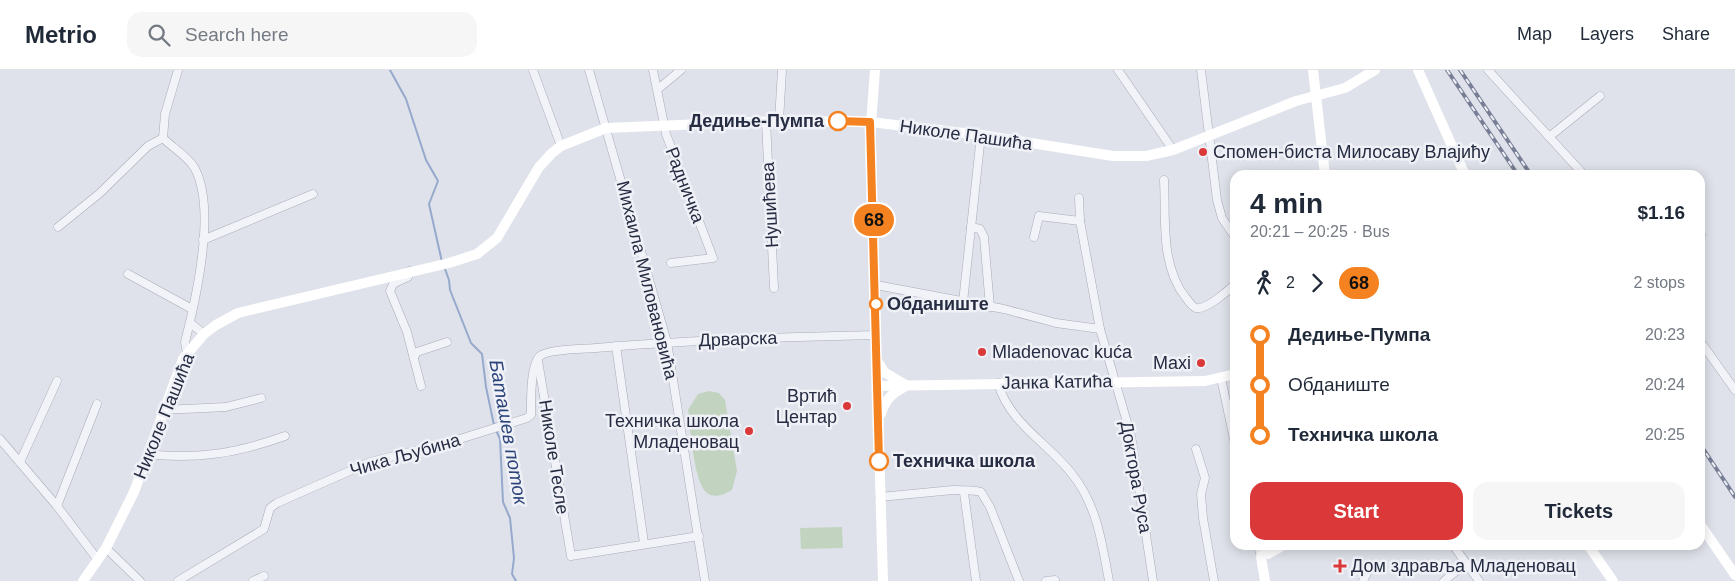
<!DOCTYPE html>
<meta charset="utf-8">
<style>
body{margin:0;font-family:Arial,sans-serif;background:#f6f6f7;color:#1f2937;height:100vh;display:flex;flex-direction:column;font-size:19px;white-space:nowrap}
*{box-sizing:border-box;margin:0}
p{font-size:16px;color:#747a83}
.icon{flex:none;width:28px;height:28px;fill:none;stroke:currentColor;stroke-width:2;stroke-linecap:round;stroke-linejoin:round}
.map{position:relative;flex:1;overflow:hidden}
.panel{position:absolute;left:1230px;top:100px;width:475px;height:380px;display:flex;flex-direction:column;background:#fff;border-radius:15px;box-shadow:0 2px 12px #0003}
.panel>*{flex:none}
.badge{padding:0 10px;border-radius:16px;font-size:18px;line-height:32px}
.map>.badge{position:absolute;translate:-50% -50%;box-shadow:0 0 0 2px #fff}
.legs{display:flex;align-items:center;gap:8px;height:55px;padding:0 20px;font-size:16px}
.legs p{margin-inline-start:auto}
.head{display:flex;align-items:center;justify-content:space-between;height:85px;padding:0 20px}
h1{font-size:28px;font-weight:700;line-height:38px}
.action{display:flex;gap:10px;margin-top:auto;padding:10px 20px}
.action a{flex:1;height:58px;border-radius:15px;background:#db3839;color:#fff;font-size:20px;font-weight:700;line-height:58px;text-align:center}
.action a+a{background:#f6f6f7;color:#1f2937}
ul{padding:0 20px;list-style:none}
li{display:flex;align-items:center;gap:18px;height:50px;font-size:19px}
li i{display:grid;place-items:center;width:8px;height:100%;margin:0 6px;background:currentColor}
li i::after{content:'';width:12px;height:12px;margin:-6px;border:4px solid;border-radius:50%;background:#fff}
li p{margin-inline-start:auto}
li:first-child i{background:linear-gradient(#0000 50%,currentColor 0)}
li:last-child i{background:linear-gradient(currentColor 50%,#0000 0)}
header{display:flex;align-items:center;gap:30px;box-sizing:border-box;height:70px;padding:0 25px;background:#fff;border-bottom:1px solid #e0e1e3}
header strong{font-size:24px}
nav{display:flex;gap:28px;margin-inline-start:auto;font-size:18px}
.search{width:350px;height:45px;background:#f6f6f7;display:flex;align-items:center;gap:12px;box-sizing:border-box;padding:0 18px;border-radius:15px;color:#747a83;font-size:19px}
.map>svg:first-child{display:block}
</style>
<header>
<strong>Metrio</strong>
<div class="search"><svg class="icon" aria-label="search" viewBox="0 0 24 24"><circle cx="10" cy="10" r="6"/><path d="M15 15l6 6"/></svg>Search here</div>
<nav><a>Map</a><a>Layers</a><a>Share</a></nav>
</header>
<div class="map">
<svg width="1735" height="511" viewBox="0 0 1735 511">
<rect width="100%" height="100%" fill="#dfe2ea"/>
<g fill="#c2d4bf">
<path d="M 709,321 L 719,323 L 725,330 L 737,401 L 732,420 C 725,424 715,429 707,423 C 694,414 690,356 688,340 L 698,324 Z"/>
<path d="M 842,457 L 843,478 L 801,479 L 800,458 Z"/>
</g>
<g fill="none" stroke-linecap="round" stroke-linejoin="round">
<g stroke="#96a9cd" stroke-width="2">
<path d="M 390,0 L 406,29 L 426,90 L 438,111 L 429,134 L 442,192"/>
<path d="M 445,199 L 449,210 L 450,220 L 471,273 L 482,284 L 486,317 L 494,355"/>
<path d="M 496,360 L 500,369 L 503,432 L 510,448 L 514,488 L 512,504 L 516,511"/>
</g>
<g stroke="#a8abb8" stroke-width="9">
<g id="street">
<path d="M 178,0 L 165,44 L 163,68 C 173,78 186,85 194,97 C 217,137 196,229 185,272 L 187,283"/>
<path d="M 533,0 L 561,76"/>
<path d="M 589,0 L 667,272 L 705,511"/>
<path d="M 653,0 L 666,64 L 713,188 L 671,193"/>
<path d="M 1118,0 L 1173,80"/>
<path d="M 1201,0 L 1217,130 L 1222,148 L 1235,167"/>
<path d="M 1488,0 L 1584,105"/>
<path d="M 658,19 L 681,0"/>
<path d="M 766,51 L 774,218"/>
<path d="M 779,51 L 782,0"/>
<path d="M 1549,67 L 1600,26"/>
<path d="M 1164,110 C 1166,148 1160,196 1186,228 C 1189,231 1192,237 1196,238 C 1206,240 1228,221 1235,214"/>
<path d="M 1079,128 L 1080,151 L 1100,259 L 1131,366 L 1153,511"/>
<path d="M 58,157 L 100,123 L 148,76 L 163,68"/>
<path d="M 971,157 L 980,159 L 984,167 L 990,237"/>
<path d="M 1700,165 L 1701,165"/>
<path d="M 1034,167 L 1039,146 L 1080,151"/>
<path d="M 203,170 L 313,124"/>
<path d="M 409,201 L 408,207 L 393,214 L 390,221 L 407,262 L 421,316"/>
<path d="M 128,204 L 192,239"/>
<path d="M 876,215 L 1004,239 L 1056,253 L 1100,259"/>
<path d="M 963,232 L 981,65"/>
<path d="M 190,253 L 204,264"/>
<path d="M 1700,271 L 1735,320"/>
<path d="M 616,276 L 644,473"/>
<path d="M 414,287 L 417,282 L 447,272"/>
<path d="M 538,291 L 571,486 L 699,466"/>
<path d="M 1221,308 L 1235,374"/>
<path d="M 998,313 C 1009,353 1048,373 1072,404 C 1097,435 1102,473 1109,511"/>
<path d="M 163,340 L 226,337 L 261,328"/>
<path d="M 0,369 L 57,436 L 98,490"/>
<path d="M 1196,379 L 1205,408 L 1201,424 L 1203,448 L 1214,511"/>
<path d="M 147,384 C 196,390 238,383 285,366"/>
<path d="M 20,392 L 57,311"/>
<path d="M 964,423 L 976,511"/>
<path d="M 880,427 L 953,420 C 961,420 975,420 981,422 L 990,437 L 1019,511"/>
<path d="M 57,436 L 97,334"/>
<path d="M 1258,475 L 1261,487"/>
<path d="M 1453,475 L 1479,511"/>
<path d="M 106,478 L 140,511"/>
<path d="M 178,511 L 264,459 L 270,438 L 277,433 L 370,392 L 447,373 L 527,348 L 531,345 C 531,332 530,295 540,286 C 548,279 584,279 596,278 C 689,270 783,267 876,265"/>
<path d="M 253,511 L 264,506"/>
<path d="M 1046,511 L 1055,510"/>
<path d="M 1363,511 L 1371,495"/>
<path d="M 1444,511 L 1466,493"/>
</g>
</g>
<use href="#street" stroke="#f2f3f8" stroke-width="8"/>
<g stroke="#fff" stroke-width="10">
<path d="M 875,0 L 870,68 L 883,511"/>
<path d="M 1313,0 L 1325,105"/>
<path d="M 1418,0 L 1465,105"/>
<path d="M 878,292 L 884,302 L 904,314"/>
<path d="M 877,316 L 1205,311 L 1235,304"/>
<path d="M 881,344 C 885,330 891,324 904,317"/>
<path d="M 1700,454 L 1735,505"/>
<path d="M 1588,475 L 1613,511"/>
<path d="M 1268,484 L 1284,475"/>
<path d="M 83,511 L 106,478 L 134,422 L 183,289 L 204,264 L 216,255 L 238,243 L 449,193 L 477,184 L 497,168 L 539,97 L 552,83 L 561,76 L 606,58 L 779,51 L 870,52 L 981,65 L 1113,86 L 1146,86 L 1173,80 L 1296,31 L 1345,18 L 1375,0"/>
<path d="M 1265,511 L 1261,487 L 1272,475"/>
</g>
<g stroke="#777e95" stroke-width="4">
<g id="rail">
<path d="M 1447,0 L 1518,105"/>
<path d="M 1460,0 L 1531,105"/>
<path d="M 1700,374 L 1735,427"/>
</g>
</g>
<use href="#rail" stroke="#eff1f7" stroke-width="2" stroke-dasharray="5.5" stroke-linecap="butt"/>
</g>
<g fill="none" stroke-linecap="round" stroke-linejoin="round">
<g stroke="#fff" stroke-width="11">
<path id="line-1" d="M 838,51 L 870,52 L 879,391"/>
</g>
<use href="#line-1" stroke="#f58220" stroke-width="8"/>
</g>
<g fill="#fff" stroke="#f58220" stroke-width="2.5">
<circle cx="838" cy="51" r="9"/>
<circle cx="876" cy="234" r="6"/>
<circle cx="879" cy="391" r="9"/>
</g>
<g fill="#db3839" stroke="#eff1f7" stroke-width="2">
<circle cx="1203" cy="82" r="5"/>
<circle cx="982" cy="282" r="5"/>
<circle cx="1201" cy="293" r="5"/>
<circle cx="847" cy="336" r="5"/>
<circle cx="749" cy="361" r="5"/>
<path d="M1337.5 488.5h5v5h5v5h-5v5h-5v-5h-5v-5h5z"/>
</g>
<g text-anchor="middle" stroke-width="5" stroke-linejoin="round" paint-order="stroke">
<g font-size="18" font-weight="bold" fill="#262c42" stroke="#eff1f7" text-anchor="start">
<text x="824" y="57" text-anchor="end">Дедиње-Пумпа</text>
<text x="887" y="240">Обданиште</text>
<text x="893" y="397">Техничка школа</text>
</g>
<g font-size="18" fill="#262c42" stroke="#eff1f7">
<text transform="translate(966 65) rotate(8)" y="6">Николе Пашића</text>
<text transform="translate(685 115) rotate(69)" y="6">Радничка</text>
<text transform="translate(770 135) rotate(-93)" y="6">Нушићева</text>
<text transform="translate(647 210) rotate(76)" y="6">Михаила Миловановића</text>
<text transform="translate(738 269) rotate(-2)" y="6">Дрварска</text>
<text transform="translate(1057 312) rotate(-1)" y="6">Јанка Катића</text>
<text transform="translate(164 346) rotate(-68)" y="6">Николе Пашића</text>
<text transform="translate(405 385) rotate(-16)" y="6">Чика Љубина</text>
<text transform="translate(554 387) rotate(81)" y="6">Николе Тесле</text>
<text transform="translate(1136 407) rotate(80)" y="6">Доктора Руса</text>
</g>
<g font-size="18" fill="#262c42" stroke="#eff1f7" text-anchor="start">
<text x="1213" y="88">Спомен-биста Милосаву Влајићу</text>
<text x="992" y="288">Mladenovac kuća</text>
<text x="1191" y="299" text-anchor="end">Maxi</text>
<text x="837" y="332" text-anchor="end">Вртић<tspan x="837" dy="21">Центар</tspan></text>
<text x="739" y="357" text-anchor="end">Техничка школа<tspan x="739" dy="21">Младеновац</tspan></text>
<text x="1351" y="502">Дом здравља Младеновац</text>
</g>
<g font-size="19" font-style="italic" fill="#2c447a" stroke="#eff1f7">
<text transform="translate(509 362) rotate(80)" y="7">Баташев поток</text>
</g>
</g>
</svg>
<b class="badge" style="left:874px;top:150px;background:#f58220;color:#111">68</b>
<section class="panel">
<div class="head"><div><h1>4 min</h1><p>20:21 – 20:25 · Bus</p></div><b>$1.16</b></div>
<div class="legs"><svg class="icon" aria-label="walk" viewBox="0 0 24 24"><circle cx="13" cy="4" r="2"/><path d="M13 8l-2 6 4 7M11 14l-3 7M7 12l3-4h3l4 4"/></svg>2<svg class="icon" aria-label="forward" viewBox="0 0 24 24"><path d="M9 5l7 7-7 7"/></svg><b class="badge" style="background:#f58220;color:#111">68</b><p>2 stops</p></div>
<ul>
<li><i style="color:#f58220"></i><b>Дедиње-Пумпа</b><p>20:23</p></li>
<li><i style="color:#f58220"></i><span>Обданиште</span><p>20:24</p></li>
<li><i style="color:#f58220"></i><b>Техничка школа</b><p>20:25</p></li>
</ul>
<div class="action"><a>Start</a><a>Tickets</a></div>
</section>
</div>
